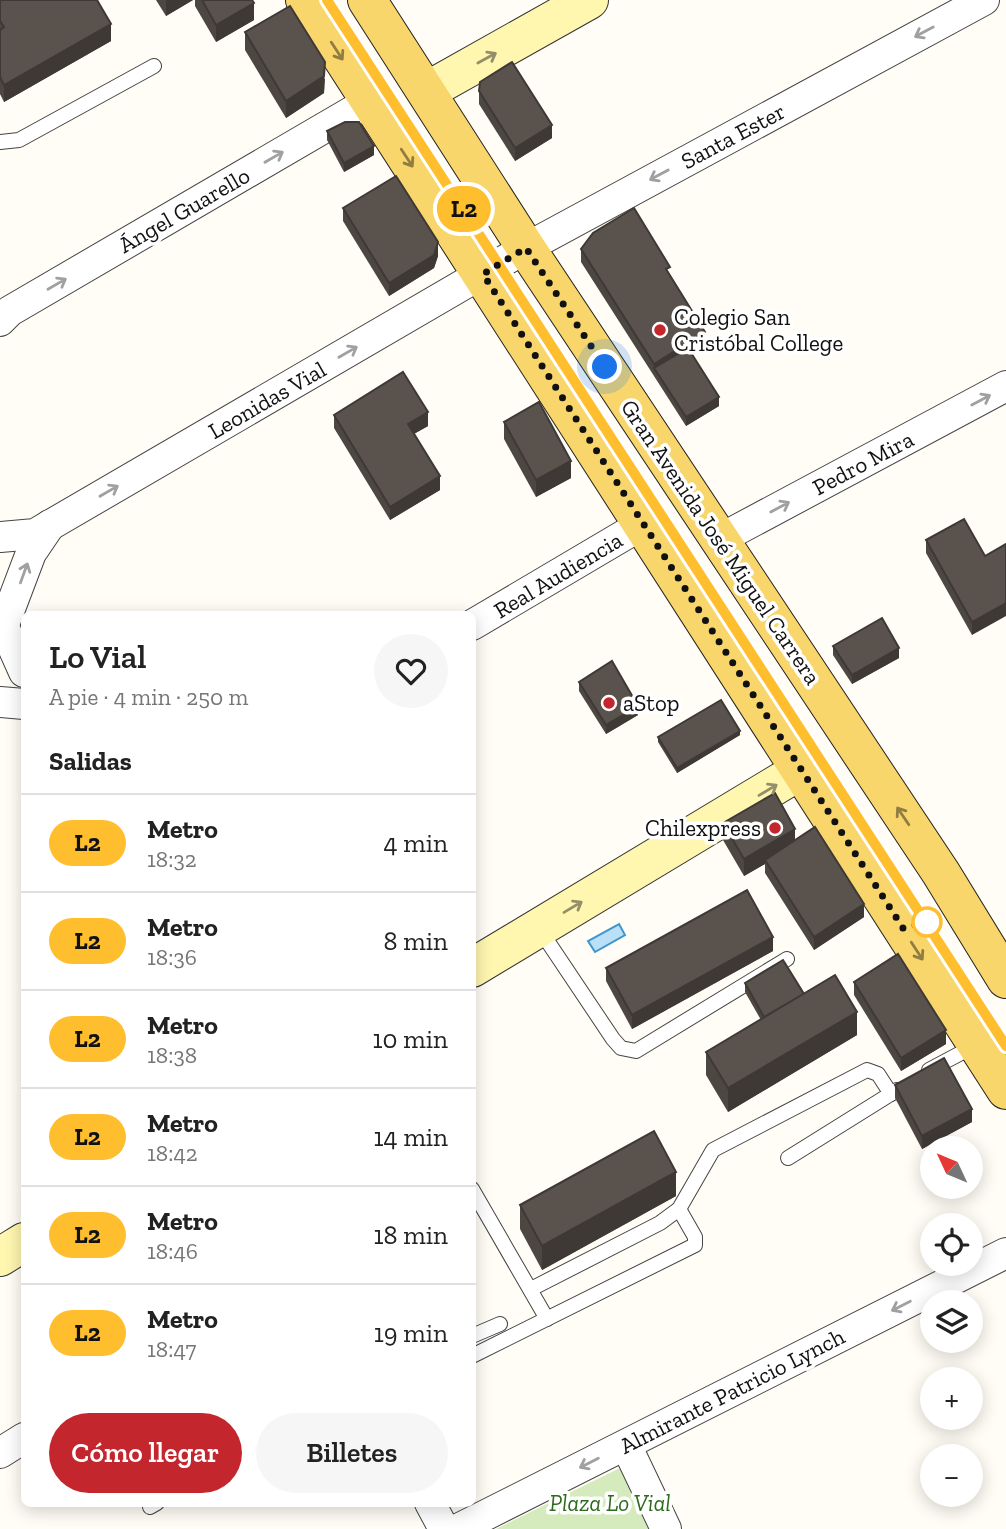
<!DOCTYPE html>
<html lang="es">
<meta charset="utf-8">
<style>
body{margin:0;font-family:"Zilla Slab",serif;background:#f6f6f6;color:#222;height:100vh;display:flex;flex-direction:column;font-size:26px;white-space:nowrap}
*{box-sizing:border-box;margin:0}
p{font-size:23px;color:#767676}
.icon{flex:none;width:38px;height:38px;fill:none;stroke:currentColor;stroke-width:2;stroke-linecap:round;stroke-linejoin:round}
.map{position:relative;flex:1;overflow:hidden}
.panel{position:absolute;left:21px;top:611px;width:455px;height:896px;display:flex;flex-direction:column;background:#fff;border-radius:10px;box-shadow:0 4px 18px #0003}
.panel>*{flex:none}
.badge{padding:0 14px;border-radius:23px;font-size:24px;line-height:46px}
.needle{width:46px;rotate:314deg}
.fabs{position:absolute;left:920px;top:1136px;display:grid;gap:14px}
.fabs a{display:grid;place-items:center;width:63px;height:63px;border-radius:50%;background:#fff;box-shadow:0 4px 18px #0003;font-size:35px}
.you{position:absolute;width:35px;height:35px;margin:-18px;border:5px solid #fff;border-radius:50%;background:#1a73e8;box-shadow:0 0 0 10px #1a73e833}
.map>.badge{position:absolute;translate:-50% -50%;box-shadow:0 0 0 4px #fff}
h2{padding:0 28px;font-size:26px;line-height:63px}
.round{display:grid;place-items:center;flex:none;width:74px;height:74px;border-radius:37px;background:#f6f6f6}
.overview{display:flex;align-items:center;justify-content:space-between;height:119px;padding:0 28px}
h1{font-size:33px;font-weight:600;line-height:52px}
.action{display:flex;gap:14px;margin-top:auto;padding:14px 28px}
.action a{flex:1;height:80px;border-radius:42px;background:#c4262e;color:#fff;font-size:28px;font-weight:600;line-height:80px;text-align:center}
.action a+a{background:#f6f6f6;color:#222}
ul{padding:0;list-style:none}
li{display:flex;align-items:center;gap:21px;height:98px;padding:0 28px;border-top:2px solid #e0e0e0}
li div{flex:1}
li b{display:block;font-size:26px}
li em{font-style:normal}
li .badge{min-width:77px;font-weight:700;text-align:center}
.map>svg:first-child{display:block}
</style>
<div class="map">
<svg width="1006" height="1529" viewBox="0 0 1006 1529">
<rect width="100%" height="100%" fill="#fffdf5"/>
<path fill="#d5ebbd" d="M 624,1466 L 654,1529 L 496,1529 Z"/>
<path fill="#b9e0f7" stroke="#3f96cf" stroke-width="2" d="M 619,924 L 625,935 L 595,952 L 588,941 Z"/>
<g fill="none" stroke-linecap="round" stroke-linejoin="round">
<g stroke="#444" stroke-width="16">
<g id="lane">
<path d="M 0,142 L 19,140 L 154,66"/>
<path d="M 540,930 L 613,1039 L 621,1048 L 636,1051 L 787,959"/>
<path d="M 929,1070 L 976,1045"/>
<path d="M 788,1158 L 897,1090"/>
<path d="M 472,1189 L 547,1319"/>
<path d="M 531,1289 L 660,1223 L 679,1209 L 713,1150 L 867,1070 L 878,1074 L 891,1094"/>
<path d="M 472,1336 L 500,1324"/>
<path d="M 472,1356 L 695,1245 L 695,1237 L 679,1209"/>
<path d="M 150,1507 L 157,1503"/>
</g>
</g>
<g stroke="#444" stroke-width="32">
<g id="street">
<path d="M 0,321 L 10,311 L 370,101"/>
<path d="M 0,537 L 35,534 L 526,248 L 984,0"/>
<path d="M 720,539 L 1006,386"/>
<path d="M 0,618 L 24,672"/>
<path d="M 472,625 L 643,524"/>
<path d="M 0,635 L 31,553 L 50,525"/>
<path d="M 0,702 L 24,704"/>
<path d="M 626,1445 L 666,1529"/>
<path d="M 0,1453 L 24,1438"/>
<path d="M 430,1503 L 444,1529"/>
<path d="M 458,1529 L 1006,1253"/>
</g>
</g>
<g stroke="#333" stroke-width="40">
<g id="secondary">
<path d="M 427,91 L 589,0"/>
<path d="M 472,968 L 801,770"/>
<path d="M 0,1257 L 24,1242"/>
</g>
</g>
<g stroke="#222" stroke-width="40">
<g id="primary">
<path d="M 305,0 L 1006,1090"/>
<path d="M 367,0 L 526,248 L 941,873 L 1006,979"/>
</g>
</g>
<use href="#lane" stroke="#fff" stroke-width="14"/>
<use href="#street" stroke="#fff" stroke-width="30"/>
<use href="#secondary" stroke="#fff6b0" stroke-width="38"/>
<use href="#primary" stroke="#f9d66b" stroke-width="38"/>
</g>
<g fill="#4d4742">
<path d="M 0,0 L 111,41 L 4,102 L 0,94 Z"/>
<path d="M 156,0 L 193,0 L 166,16 Z"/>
<path d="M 195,0 L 252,0 L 254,20 L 216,42 L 195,6 Z"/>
<path d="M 245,32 L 325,79 L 324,93 L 286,118 L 245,50 Z"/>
<path d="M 479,91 L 552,138 L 515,161 L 479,104 Z"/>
<path d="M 327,131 L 374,155 L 344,172 L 327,140 Z"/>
<path d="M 343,208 L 438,256 L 434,268 L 389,296 L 343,221 Z"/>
<path d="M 581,249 L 670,276 L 705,345 L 692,354 L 719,406 L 686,426 L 581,262 Z"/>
<path d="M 334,415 L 428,426 L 414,434 L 440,490 L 390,520 L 334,428 Z"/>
<path d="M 504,422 L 571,478 L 536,497 L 504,439 Z"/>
<path d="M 926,540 L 985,556 L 972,635 L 926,553 Z"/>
<path d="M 833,646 L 899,658 L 852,684 L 833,655 Z"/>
<path d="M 579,682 L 638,715 L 606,734 L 579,691 Z"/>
<path d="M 740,735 L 677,773 L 658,742 L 658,737 Z"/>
<path d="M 723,823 L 864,917 L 814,950 L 765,873 L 765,864 L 744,876 L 723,840 Z"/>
<path d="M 773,951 L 632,1029 L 606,981 L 606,968 Z"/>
<path d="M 854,982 L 946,1044 L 901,1071 L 854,995 Z"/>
<path d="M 745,983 L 804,994 L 857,1035 L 728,1112 L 706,1075 L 706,1052 L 761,1020 L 745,992 Z"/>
<path d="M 895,1085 L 972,1122 L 922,1149 L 895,1098 Z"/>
<path d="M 676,1196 L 542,1270 L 520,1229 L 520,1205 Z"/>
</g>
<g fill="#3f3936">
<path d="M 166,0 L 193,0 L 166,16 Z"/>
<path d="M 254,3 L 254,20 L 216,42 L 216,25 Z"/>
<path d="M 111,24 L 111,41 L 4,102 L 4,85 Z"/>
<path d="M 325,62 L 324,93 L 286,118 L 286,101 Z"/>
<path d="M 552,125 L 552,138 L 515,161 L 515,148 Z"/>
<path d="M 374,146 L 374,155 L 344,172 L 344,163 Z"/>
<path d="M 438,242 L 438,256 L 434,268 L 389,296 L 389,283 Z"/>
<path d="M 705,332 L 705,345 L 658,374 L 654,368 L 654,364 Z"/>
<path d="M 719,397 L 719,406 L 686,426 L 686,417 Z"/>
<path d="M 428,412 L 428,426 L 408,437 L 408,424 Z"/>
<path d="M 571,461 L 571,478 L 536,497 L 536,480 Z"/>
<path d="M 440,476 L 440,490 L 390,520 L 390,507 Z"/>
<path d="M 1006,603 L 1006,616 L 972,635 L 972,622 Z"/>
<path d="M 899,648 L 899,658 L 852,684 L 852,675 Z"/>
<path d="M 638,706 L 638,715 L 606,734 L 606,725 Z"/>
<path d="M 740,731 L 740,735 L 677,773 L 677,768 Z"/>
<path d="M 795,829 L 795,846 L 765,860 L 765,864 L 744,876 L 744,859 Z"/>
<path d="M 864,904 L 864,917 L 814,950 L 814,937 Z"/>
<path d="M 773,937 L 773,951 L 632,1029 L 632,1015 Z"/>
<path d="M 857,1012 L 857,1035 L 728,1112 L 728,1088 Z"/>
<path d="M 946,1030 L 946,1044 L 901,1071 L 901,1058 Z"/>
<path d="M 972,1109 L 972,1122 L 922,1149 L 922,1136 Z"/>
<path d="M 676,1172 L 676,1196 L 542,1270 L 542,1246 Z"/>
</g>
<g fill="#5a524d" stroke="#3f3936" stroke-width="2">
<path d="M 0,0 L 97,0 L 111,24 L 4,85 L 0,77 L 0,30 L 4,27 L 0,21 Z"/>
<path d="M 202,0 L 252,0 L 254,3 L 216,25 Z"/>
<path d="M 290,6 L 325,62 L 324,76 L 286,101 L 245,32 Z"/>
<path d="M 512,62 L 552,125 L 515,148 L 479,91 L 480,82 Z"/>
<path d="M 345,122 L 359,122 L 374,146 L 344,163 L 327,131 Z"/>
<path d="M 396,176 L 438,242 L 434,255 L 389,283 L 343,208 Z"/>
<path d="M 634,208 L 670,267 L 666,269 L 705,332 L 654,364 L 581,249 L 593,233 Z"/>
<path d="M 688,348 L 719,397 L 686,417 L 654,368 Z"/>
<path d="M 403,372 L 428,412 L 408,424 L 440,476 L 390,507 L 334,415 Z"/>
<path d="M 539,402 L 571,461 L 536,480 L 504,422 Z"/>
<path d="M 964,519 L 985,556 L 1006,544 L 1006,603 L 972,622 L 926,540 Z"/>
<path d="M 882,618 L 899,648 L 852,675 L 833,646 Z"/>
<path d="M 612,661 L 638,706 L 606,725 L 579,682 Z"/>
<path d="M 721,700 L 740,731 L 677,768 L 658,737 Z"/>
<path d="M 775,793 L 795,829 L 744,859 L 723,823 Z"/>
<path d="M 815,827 L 864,904 L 814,937 L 765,860 Z"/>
<path d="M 747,890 L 773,937 L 632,1015 L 606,968 Z"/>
<path d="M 898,954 L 946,1030 L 901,1058 L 854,982 Z"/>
<path d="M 783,960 L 804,994 L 764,1017 L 745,983 Z"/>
<path d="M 835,975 L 857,1012 L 728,1088 L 706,1052 Z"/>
<path d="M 944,1058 L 972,1109 L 922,1136 L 895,1085 Z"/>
<path d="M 654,1131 L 676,1172 L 542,1246 L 520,1205 Z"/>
</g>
<defs><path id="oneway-shaft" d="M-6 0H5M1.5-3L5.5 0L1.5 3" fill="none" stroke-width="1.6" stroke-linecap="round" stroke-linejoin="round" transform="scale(1.75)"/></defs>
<g stroke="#a0a0a0">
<use href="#oneway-shaft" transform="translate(924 32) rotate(152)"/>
<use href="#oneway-shaft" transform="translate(274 157) rotate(-30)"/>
<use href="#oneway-shaft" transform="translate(659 175) rotate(152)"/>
<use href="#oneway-shaft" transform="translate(57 284) rotate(-30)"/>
<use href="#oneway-shaft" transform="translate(348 352) rotate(-30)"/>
<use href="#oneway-shaft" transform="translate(981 400) rotate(-28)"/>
<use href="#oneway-shaft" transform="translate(109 491) rotate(-30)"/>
<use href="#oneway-shaft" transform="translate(780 507) rotate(-28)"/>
<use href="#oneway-shaft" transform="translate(24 573) rotate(-70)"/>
<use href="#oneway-shaft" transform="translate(901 1306) rotate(153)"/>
<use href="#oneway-shaft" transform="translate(589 1463) rotate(153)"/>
</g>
<g stroke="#917d42">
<use href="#oneway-shaft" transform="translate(337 51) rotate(57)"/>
<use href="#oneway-shaft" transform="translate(407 158) rotate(57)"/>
<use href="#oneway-shaft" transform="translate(903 816) rotate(-124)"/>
<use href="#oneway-shaft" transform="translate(917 951) rotate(57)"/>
</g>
<g stroke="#948f68">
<use href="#oneway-shaft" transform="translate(487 58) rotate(-29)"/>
<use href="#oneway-shaft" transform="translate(768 790) rotate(-31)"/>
<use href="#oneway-shaft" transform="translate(573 907) rotate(-31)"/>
</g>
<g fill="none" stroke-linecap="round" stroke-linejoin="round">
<g stroke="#fff" stroke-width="16">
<path id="line" d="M 327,0 L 1006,1046"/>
</g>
<use href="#line" stroke="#ffbe2e" stroke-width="10"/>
<path stroke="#111" stroke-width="7" stroke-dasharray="0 12.6" d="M 605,367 L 526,248 L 483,274 L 903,928 L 927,922"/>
</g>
<g fill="#c4262e" stroke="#fff" stroke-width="2.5">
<circle cx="660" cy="330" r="7"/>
<circle cx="609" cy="703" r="7"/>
<circle cx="775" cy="828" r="7"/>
</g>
<circle fill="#fff" stroke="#ffbe2e" stroke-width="3.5" cx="927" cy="922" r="14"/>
<g text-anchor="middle" stroke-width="7" stroke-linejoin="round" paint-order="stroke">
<g font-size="23" fill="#111" stroke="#fff">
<text transform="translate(733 136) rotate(-28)" y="8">Santa Ester</text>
<text transform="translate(184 210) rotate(-30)" y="8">Ángel Guarello</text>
<text transform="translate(267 400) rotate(-30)" y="8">Leonidas Vial</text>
<text transform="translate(863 463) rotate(-28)" y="8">Pedro Mira</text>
<text transform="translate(721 542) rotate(56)" y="8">Gran Avenida José Miguel Carrera</text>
<text transform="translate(558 575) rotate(-31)" y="8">Real Audiencia</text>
<text transform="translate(732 1391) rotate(-27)" y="8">Almirante Patricio Lynch</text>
</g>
<g font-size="23" fill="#111" stroke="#fff" text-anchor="start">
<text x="674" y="325">Colegio San<tspan x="674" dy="26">Cristóbal College</tspan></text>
<text x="623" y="711">aStop</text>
<text x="761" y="836" text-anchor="end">Chilexpress</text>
</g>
<g font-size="23" font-style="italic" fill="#2f6b1f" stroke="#fff">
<text x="610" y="1511">Plaza Lo Vial</text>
</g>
</g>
</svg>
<div class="fabs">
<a><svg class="needle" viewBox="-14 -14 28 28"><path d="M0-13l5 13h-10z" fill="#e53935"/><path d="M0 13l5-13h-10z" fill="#767676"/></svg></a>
<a><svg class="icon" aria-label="locate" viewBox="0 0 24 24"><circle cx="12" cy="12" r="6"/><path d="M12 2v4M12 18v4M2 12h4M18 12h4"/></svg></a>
<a><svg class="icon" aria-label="layers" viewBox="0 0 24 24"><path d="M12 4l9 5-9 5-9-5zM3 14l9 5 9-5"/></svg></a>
<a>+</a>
<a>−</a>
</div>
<div class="you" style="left:605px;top:367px"></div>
<b class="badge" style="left:464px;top:209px;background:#ffbe2e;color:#111">L2</b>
<section class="panel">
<div class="overview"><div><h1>Lo Vial</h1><p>A pie · 4 min · 250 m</p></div><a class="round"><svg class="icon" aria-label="heart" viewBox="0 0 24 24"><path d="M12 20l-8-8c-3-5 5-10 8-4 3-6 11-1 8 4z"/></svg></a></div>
<h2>Salidas</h2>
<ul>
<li><span class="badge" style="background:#ffbe2e;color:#111">L2</span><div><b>Metro</b><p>18:32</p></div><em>4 min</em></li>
<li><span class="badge" style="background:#ffbe2e;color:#111">L2</span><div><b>Metro</b><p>18:36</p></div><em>8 min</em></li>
<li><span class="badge" style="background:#ffbe2e;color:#111">L2</span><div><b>Metro</b><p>18:38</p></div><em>10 min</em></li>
<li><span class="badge" style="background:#ffbe2e;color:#111">L2</span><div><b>Metro</b><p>18:42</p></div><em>14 min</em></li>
<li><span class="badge" style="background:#ffbe2e;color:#111">L2</span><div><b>Metro</b><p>18:46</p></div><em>18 min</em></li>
<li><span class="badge" style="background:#ffbe2e;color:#111">L2</span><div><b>Metro</b><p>18:47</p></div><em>19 min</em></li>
</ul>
<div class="action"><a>Cómo llegar</a><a>Billetes</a></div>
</section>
</div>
